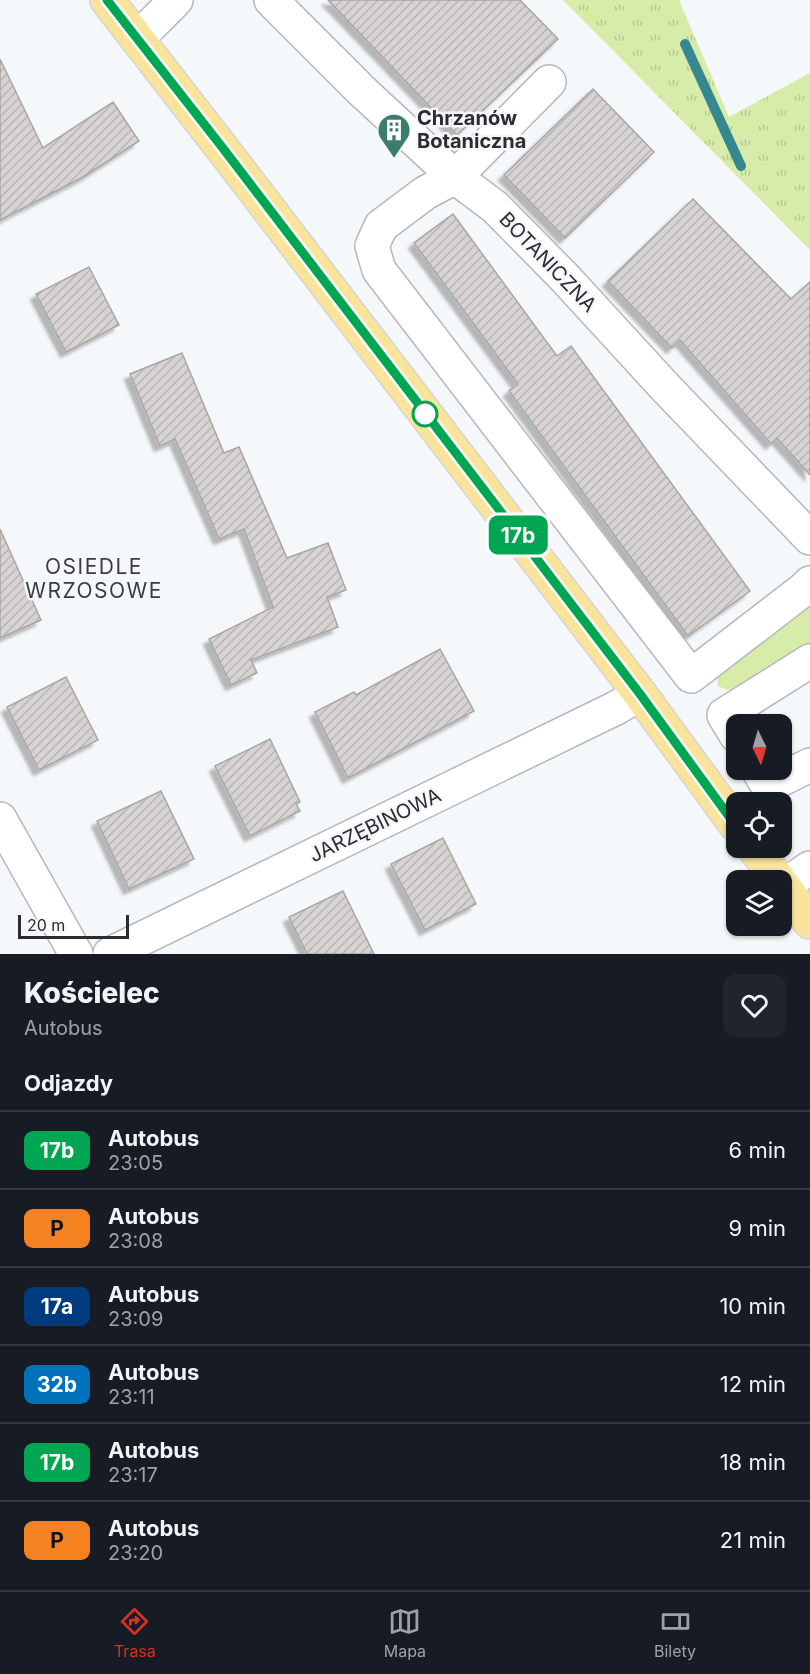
<!DOCTYPE html>
<html lang="pl">
<meta charset="utf-8">
<style>
body{margin:0;font-family:Inter,sans-serif;background:#20242c;color:#f1f3f6;height:100vh;display:flex;flex-direction:column;font-size:22px;white-space:nowrap}
*{box-sizing:border-box;margin:0}
p{font-size:20px;color:#9ea1a6}
.icon{flex:none;width:33px;height:33px;fill:none;stroke:currentColor;stroke-width:2;stroke-linecap:round;stroke-linejoin:round}
.map{position:relative;height:954px;overflow:hidden}
.drawer{display:flex;flex-direction:column;background:#171b24;flex:1}
.drawer>*{flex:none}
.badge{padding:0 12px;border-radius:9px;font-size:21px;line-height:39px}
.needle{width:39px;rotate:175deg}
.buttons{position:absolute;left:726px;top:714px;display:grid;gap:12px}
.buttons a{display:grid;place-items:center;width:66px;height:66px;border-radius:12px;background:#171b24;box-shadow:0 2px 4px #0004;font-size:30px}
.scale{position:absolute;left:18px;bottom:15px;width:111px;box-sizing:border-box;padding-left:6px;border:3px solid #2b2c2d;border-top:0;font-size:16px;line-height:21px;white-space:nowrap;color:#2b2c2d;-webkit-text-stroke:4px #f5f8fa;paint-order:stroke}
.map>.badge{position:absolute;translate:-50% -50%;box-shadow:0 0 0 3px #fff}
h2{padding:0 24px;font-size:22px;line-height:54px}
.round{display:grid;place-items:center;flex:none;width:63px;height:63px;border-radius:12px;background:#20242c}
.head{display:flex;align-items:center;justify-content:space-between;height:102px;padding:0 24px}
h1{font-size:28px;font-weight:800;line-height:45px}
ul{padding:0;list-style:none}
li{display:flex;align-items:center;gap:18px;height:78px;padding:0 24px;border-top:2px solid #363941}
li div{flex:1}
li b{display:block;font-size:22px}
li em{font-style:normal}
li .badge{min-width:66px;font-weight:700;text-align:center}
.dock{display:flex;justify-content:space-around;align-items:center;height:84px;border-top:2px solid #363941;background:#171b24;font-size:16px;color:#9ea1a6}
.dock a{display:grid;justify-items:center;gap:3px}
.dock .current{color:#d93025}
.map>svg:first-child{display:block}
</style>
<div class="map">
<svg width="810" height="954" viewBox="0 0 810 954">
<defs>
<pattern id="grass-tufts" width="24" height="20" patternUnits="userSpaceOnUse" patternTransform="scale(1.5)"><rect width="24" height="20" fill="#d7eca8"/><path d="M3 7l-1-3M5 7V3M7 7l1-3M15 17l-1-3M17 17v-4M19 17l1-3" fill="none" stroke="#b9cb91"/></pattern>
<pattern id="building-hatch" width="6" height="6" patternUnits="userSpaceOnUse" patternTransform="scale(1.5)"><rect width="6" height="6" fill="#d7d3d2"/><path d="M-1 1l2-2M0 6l6-6M5 7l2-2" fill="none" stroke="#b9b5b5"/></pattern>
<filter id="shadow"><feDropShadow dx="-5.5" dy="5.5" stdDeviation="1.5" flood-color="#0004"/></filter>
</defs>
<rect width="100%" height="100%" fill="#f5f8fa"/>
<path fill="url(#grass-tufts)" d="M 563,0 L 679,0 L 729,117 L 810,73 L 810,250 Z"/>
<path fill="#d7eca8" d="M 810,597 L 810,645 L 735,690 L 727,690 L 718,686 L 717,674 Z"/>
<g fill="none" stroke-linecap="round" stroke-linejoin="round">
<path stroke="#378790" stroke-width="10" d="M 685,44 L 741,166"/>
</g>
<g fill="url(#building-hatch)" stroke="#a9a6a4" stroke-width="1.5" filter="url(#shadow)">
<path d="M 328,0 L 520,0 L 558,39 L 457,135 Z"/>
<path d="M 0,59 L 43,148 L 113,102 L 139,141 L 83,177 L 0,220 Z"/>
<path d="M 593,89 L 654,152 L 565,238 L 504,175 Z"/>
<path d="M 693,199 L 791,299 L 810,282 L 810,475 L 777,438 L 771,444 L 680,340 L 672,348 L 608,281 Z"/>
<path d="M 453,214 L 557,356 L 571,346 L 750,591 L 688,636 L 509,391 L 518,384 L 414,243 Z"/>
<path d="M 89,267 L 119,325 L 66,352 L 36,294 Z"/>
<path d="M 182,353 L 224,453 L 239,447 L 287,558 L 328,543 L 346,590 L 327,597 L 338,627 L 251,660 L 257,673 L 231,685 L 209,639 L 273,607 L 244,529 L 219,539 L 175,439 L 160,446 L 130,374 Z"/>
<path d="M 0,529 L 41,620 L 0,638 Z"/>
<path d="M 440,649 L 474,711 L 348,778 L 315,712 L 354,692 L 356,695 Z"/>
<path d="M 66,677 L 98,740 L 39,770 L 7,707 Z"/>
<path d="M 270,739 L 300,802 L 296,804 L 300,811 L 250,836 L 215,766 Z"/>
<path d="M 161,791 L 194,859 L 129,889 L 97,821 Z"/>
<path d="M 443,838 L 476,904 L 425,930 L 391,864 Z"/>
<path d="M 343,891 L 374,954 L 307,954 L 289,917 Z"/>
</g>
<g fill="none" stroke-linecap="round" stroke-linejoin="round">
<g stroke="#b6b8bb" stroke-width="36">
<g id="minor">
<path d="M 271,0 L 362,91 L 455,177 L 495,207 L 565,278 L 665,387 L 810,538"/>
<path d="M 138,38 L 176,0"/>
<path d="M 549,82 L 455,177 L 425,193 L 381,226 L 372,246 L 379,270 L 691,676 L 804,589 L 810,583"/>
<path d="M 736,735 L 724,715 L 810,661"/>
<path d="M 758,770 L 768,786 L 810,765"/>
<path d="M 0,819 L 76,954"/>
<path d="M 783,886 L 810,868"/>
<path d="M 110,954 L 616,708 L 640,694"/>
</g>
</g>
<g stroke="#d5d5d5" stroke-width="36">
<g id="major">
<path d="M 107,0 L 235,165 L 640,694 L 736,825"/>
<path d="M 754,848 L 779,880"/>
<path d="M 782,884 L 810,922"/>
</g>
</g>
<use href="#minor" stroke="#fff" stroke-width="33"/>
<use href="#major" stroke="#fae39b" stroke-width="33"/>
</g>
<g fill="none" stroke-linecap="round" stroke-linejoin="round">
<g stroke="#fff" stroke-width="14">
<path id="line" d="M 107,0 L 222,147 L 640,694 L 736,826"/>
</g>
<use href="#line" stroke="#00a651" stroke-width="9"/>
</g>
<defs>
<g id="building-pin" transform="scale(1.725)"><path d="M0 17L-7.5 6A9.5 9.5 0 1 1 7.5 6Z" fill="#3c7c6a" stroke="#f5f8fa"/><path d="M-4-6H4V6H1V3H-1V6H-4ZM-2.5-4.3h1.7v1.8h-1.7ZM.8-4.3h1.7v1.8H.8ZM-2.5-1h1.7V.8h-1.7ZM.8-1h1.7V.8H.8Z" fill="#fff"/></g>
</defs>
<g fill-rule="evenodd">
<use href="#building-pin" x="394" y="130"/>
</g>
<circle fill="#fff" stroke="#00a651" stroke-width="3" cx="425" cy="414" r="12"/>
<g text-anchor="middle" stroke-width="5" stroke-linejoin="round" paint-order="stroke">
<g font-size="20" font-weight="bold" fill="#2b2c2d" stroke="#f5f8fa" text-anchor="start">
<text x="417" y="125">Chrzanów<tspan x="417" dy="23">Botaniczna</tspan></text>
</g>
<g font-size="20" fill="#2b2c2d" stroke="#f5f8fa">
<text transform="translate(548 262) rotate(46)" y="7">BOTANICZNA</text>
<text transform="translate(375 825) rotate(-26)" y="7">JARZĘBINOWA</text>
</g>
<g font-size="21" letter-spacing="1.5" fill="#3a3c3e" stroke="#f5f8fa">
<text x="94" y="574">OSIEDLE<tspan x="94" dy="24">WRZOSOWE</tspan></text>
</g>
</g>
</svg>
<div class="buttons">
<a><svg class="needle" viewBox="-14 -14 28 28"><path d="M0-13l5 13h-10z" fill="#e53935"/><path d="M0 13l5-13h-10z" fill="#9ea1a6"/></svg></a>
<a><svg class="icon" aria-label="locate" viewBox="0 0 24 24"><circle cx="12" cy="12" r="6"/><path d="M12 2v4M12 18v4M2 12h4M18 12h4"/></svg></a>
<a><svg class="icon" aria-label="layers" viewBox="0 0 24 24"><path d="M12 4l9 5-9 5-9-5zM3 14l9 5 9-5"/></svg></a>
</div>
<div class="scale">20 m</div>
<b class="badge" style="left:518px;top:535px;background:#00a651;color:#fff">17b</b>
</div>
<section class="drawer">
<div class="head"><div><h1>Kościelec</h1><p>Autobus</p></div><a class="round"><svg class="icon" aria-label="heart" viewBox="0 0 24 24"><path d="M12 20l-8-8c-3-5 5-10 8-4 3-6 11-1 8 4z"/></svg></a></div>
<h2>Odjazdy</h2>
<ul>
<li><span class="badge" style="background:#00a651;color:#fff">17b</span><div><b>Autobus</b><p>23:05</p></div><em>6 min</em></li>
<li><span class="badge" style="background:#f58220;color:#111">P</span><div><b>Autobus</b><p>23:08</p></div><em>9 min</em></li>
<li><span class="badge" style="background:#003b80;color:#fff">17a</span><div><b>Autobus</b><p>23:09</p></div><em>10 min</em></li>
<li><span class="badge" style="background:#0072bc;color:#fff">32b</span><div><b>Autobus</b><p>23:11</p></div><em>12 min</em></li>
<li><span class="badge" style="background:#00a651;color:#fff">17b</span><div><b>Autobus</b><p>23:17</p></div><em>18 min</em></li>
<li><span class="badge" style="background:#f58220;color:#111">P</span><div><b>Autobus</b><p>23:20</p></div><em>21 min</em></li>
</ul>
</section>
<nav class="dock">
<a class="current"><svg class="icon" aria-label="directions" viewBox="0 0 24 24"><path d="M12 3l9 9-9 9-9-9zM9 14v-3h6M13 9l2 2-2 2"/></svg>Trasa</a>
<a><svg class="icon" aria-label="map" viewBox="0 0 24 24"><path d="M3 6l6-2 6 2 6-2v14l-6 2-6-2-6 2zM9 4v14M15 6v14"/></svg>Mapa</a>
<a><svg class="icon" aria-label="tickets" viewBox="0 0 24 24"><path d="M3 7h18v10H3zM15 7v10"/></svg>Bilety</a>
</nav>
